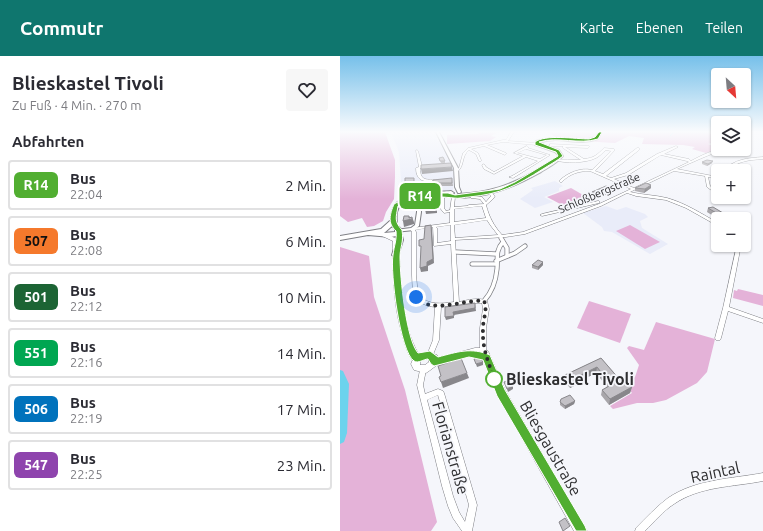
<!DOCTYPE html>
<html lang="de">
<meta charset="utf-8">
<style>
body{margin:0;font-family:Ubuntu,sans-serif;background:#f7f7f7;color:#2b2b33;height:100vh;display:flex;flex-direction:column;font-size:15px;white-space:nowrap}
*{box-sizing:border-box;margin:0}
p{font-size:13px;color:#7c7c81}
.icon{flex:none;width:22px;height:22px;fill:none;stroke:currentColor;stroke-width:2;stroke-linecap:round;stroke-linejoin:round}
.map{position:relative;flex:1;overflow:hidden}
.drawer{display:flex;flex-direction:column;background:#fff;width:340px}
.drawer>*{flex:none}
.badge{padding:0 8px;border-radius:6px;font-size:14px;line-height:26px}
.needle{width:26px;rotate:154deg}
.buttons{position:absolute;left:371px;top:12px;display:grid;gap:8px}
.buttons a{display:grid;place-items:center;width:40px;height:40px;border-radius:4px;background:#fff;box-shadow:0 1px 3px #0004;font-size:20px}
.you{position:absolute;width:20px;height:20px;margin:-10px;border:3px solid #fff;border-radius:50%;background:#1a73e8;box-shadow:0 0 0 6px #1a73e833}
.map>.badge{position:absolute;translate:-50% -50%;box-shadow:0 0 0 2px #fff}
h2{padding:0 12px;font-size:15px;line-height:36px}
.round{display:grid;place-items:center;flex:none;width:42px;height:42px;border-radius:4px;background:#f7f7f7}
.summary{display:flex;align-items:center;justify-content:space-between;height:68px;padding:0 12px}
h1{font-size:19px;font-weight:700;line-height:30px}
ul{padding:0;list-style:none}
li{display:flex;align-items:center;gap:12px;height:50px;margin:0 8px 6px;padding:0 4px;border:2px solid #e1e1e2;border-radius:4px}
li div{flex:1}
li b{display:block;font-size:15px}
li em{font-style:normal}
li .badge{min-width:44px;font-weight:700;text-align:center}
header{display:flex;align-items:center;gap:24px;box-sizing:border-box;height:56px;padding:0 20px;background:#0f766e;color:#fff}
header strong{font-size:19px}
nav{display:flex;gap:22px;margin-inline-start:auto;font-size:14px}
main{display:flex;flex:1;min-height:0}
.map>svg:first-child{display:block}
</style>
<header>
<strong>Commutr</strong>
<nav><a>Karte</a><a>Ebenen</a><a>Teilen</a></nav>
</header>
<main>
<section class="drawer">
<div class="summary"><div><h1>Blieskastel Tivoli</h1><p>Zu Fuß · 4 Min. · 270 m</p></div><a class="round"><svg class="icon" aria-label="heart" viewBox="0 0 24 24"><path d="M12 20l-8-8c-3-5 5-10 8-4 3-6 11-1 8 4z"/></svg></a></div>
<h2>Abfahrten</h2>
<ul>
<li><span class="badge" style="background:#51ae31;color:#fff">R14</span><div><b>Bus</b><p>22:04</p></div><em>2 Min.</em></li>
<li><span class="badge" style="background:#f5792c;color:#111">507</span><div><b>Bus</b><p>22:08</p></div><em>6 Min.</em></li>
<li><span class="badge" style="background:#1c6434;color:#fff">501</span><div><b>Bus</b><p>22:12</p></div><em>10 Min.</em></li>
<li><span class="badge" style="background:#00a651;color:#fff">551</span><div><b>Bus</b><p>22:16</p></div><em>14 Min.</em></li>
<li><span class="badge" style="background:#0072bc;color:#fff">506</span><div><b>Bus</b><p>22:19</p></div><em>17 Min.</em></li>
<li><span class="badge" style="background:#8e44ad;color:#fff">547</span><div><b>Bus</b><p>22:25</p></div><em>23 Min.</em></li>
</ul>
</section>
<div class="map">
<svg width="423" height="475" viewBox="0 0 423 475">
<rect width="100%" height="100%" fill="#f5f6fb"/>
<g fill="#e9ecf9">
<path d="M 51,76 L 95,76 L 98,82 L 96,82 L 98,85 L 100,85 L 112,107 L 114,118 L 113,135 L 62,140 L 59,96 Z"/>
<path d="M 215,125 L 223,130 L 219,132 L 219,135 L 204,141 L 213,146 L 195,152 L 180,143 L 193,134 L 191,132 Z"/>
<path d="M 266,150 L 277,154 L 286,151 L 305,158 L 308,161 L 300,165 L 302,172 L 328,188 L 310,198 L 272,176 L 264,175 L 262,171 L 243,157 Z"/>
</g>
<g fill="#e4b2d8">
<path d="M 0,76 L 45,76 L 55,104 L 55,121 L 54,143 L 46,156 L 43,165 L 34,170 L 27,171 L 22,162 L 8,166 L 0,160 Z"/>
<path d="M 141,76 L 158,76 L 151,80 L 156,81 L 150,85 L 107,88 L 107,79 L 138,78 Z"/>
<path d="M 208,76 L 367,76 L 378,83 L 378,85 L 368,88 L 381,93 L 366,97 L 352,93 L 355,91 L 343,89 L 302,88 L 304,82 L 289,80 L 275,87 L 208,83 L 207,82 L 215,81 Z"/>
<path d="M 231,132 L 250,143 L 226,151 L 207,141 Z"/>
<path d="M 290,169 L 320,186 L 305,193 L 276,175 Z"/>
<path d="M 0,191 L 29,200 L 34,241 L 65,334 L 97,466 L 91,475 L 0,475 Z"/>
<path d="M 398,233 L 423,239 L 423,250 L 393,242 L 394,234 L 397,235 Z"/>
<path d="M 249,245 L 291,258 L 280,287 L 237,272 Z"/>
<path d="M 316,266 L 375,283 L 367,316 L 357,327 L 326,344 L 313,347 L 297,347 L 273,353 L 270,350 L 292,337 L 285,328 L 295,321 L 299,309 L 287,292 L 289,290 L 304,294 Z"/>
</g>
<g fill="none" stroke-linecap="round" stroke-linejoin="round">
<path stroke="#6cd3ed" stroke-width="1" d="M 330,80 L 334,76"/>
<path fill="#6cd3ed" fill-rule="evenodd" d="M 0,314 L 3,315 L 9,328 L 7,377 L 4,386 L 0,388 Z"/>
<g stroke="#7e7f84" stroke-width="5">
<g id="pedestrian">
<path d="M 161,182 L 167,192 L 167,200"/>
<path d="M 116,196 L 156,198"/>
<path d="M 156,205 L 175,197 L 185,190"/>
<path d="M 132,208 L 156,208"/>
<path d="M 144,245 C 152,236 156,224 157,213 C 158,202 155,195 163,186"/>
</g>
</g>
<g stroke="#7e7f84" stroke-width="1">
<g id="minor">
<path d="M 171,76 L 174,76 L 168,85 L 197,87 L 198,88 L 197,89 L 163,86 L 147,89 L 166,97 L 166,98 L 165,99 L 144,90 L 131,93 L 138,97 L 141,104 L 141,105 L 139,105 L 136,98 L 129,94 C 121,100 125,110 117,116 L 114,115 L 119,112 L 123,97 L 128,92 L 163,84 L 166,84 Z"/>
<path d="M 210,88 L 249,90 L 249,91 L 248,92 L 225,91 L 244,103 C 254,102 257,99 264,92 L 274,93 L 274,95 L 255,115 L 263,118 L 297,92 L 299,92 L 299,94 L 266,120 L 271,122 L 286,117 L 317,98 L 336,90 L 338,91 L 324,98 L 349,103 L 351,105 C 360,100 374,93 384,93 L 362,102 L 337,113 L 378,121 L 378,123 L 368,121 L 370,130 L 378,136 L 378,139 L 367,131 L 365,120 L 334,115 L 290,136 C 302,139 315,139 327,142 C 345,147 362,158 378,167 L 378,170 L 346,152 L 326,144 L 296,140 L 287,137 L 261,150 L 185,178 L 166,181 L 115,184 L 119,246 C 127,244 140,241 147,245 L 149,253 L 146,272 L 146,296 L 145,298 L 141,298 L 140,296 L 140,272 L 143,253 L 142,247 L 136,247 L 101,251 L 99,284 L 92,301 L 88,301 L 87,299 L 93,284 L 95,251 C 86,250 80,247 73,241 L 72,219 L 72,176 L 70,173 L 72,172 L 110,167 L 110,156 L 104,157 L 100,152 L 101,141 L 105,138 L 108,139 L 104,142 L 104,152 L 106,155 L 110,154 L 112,140 L 115,141 L 114,151 L 127,150 L 129,149 L 144,148 L 140,143 L 131,142 L 131,140 L 142,141 L 146,146 L 151,140 L 148,137 L 151,136 L 155,140 L 153,143 L 146,149 C 149,161 154,170 162,179 L 183,176 L 259,148 L 291,133 L 250,115 C 239,115 229,118 222,126 L 220,126 L 219,125 C 227,117 241,111 252,114 L 271,95 L 266,94 C 262,97 260,100 256,102 C 246,107 225,108 215,104 C 222,103 232,104 241,104 L 223,92 L 223,90 L 210,90 ZM 321,99 L 347,105 L 349,106 L 294,132 L 274,123 L 288,119 ZM 142,150 L 146,162 L 114,166 L 114,153 ZM 147,164 L 151,170 L 158,179 L 115,182 L 114,169 ZM 111,169 L 111,185 L 97,187 L 97,172 L 96,171 ZM 93,171 L 94,190 L 111,188 L 114,246 C 100,248 90,249 78,240 L 76,219 L 76,176 L 75,174 Z"/>
<path d="M 187,90 L 188,91 L 188,92 L 210,99 L 173,122 L 169,121 L 172,120 L 198,105 L 186,101 L 154,118 L 144,113 L 142,109 L 144,108 L 146,111 L 154,116 L 183,100 L 174,97 ZM 186,93 L 207,99 L 200,103 L 177,97 Z"/>
<path d="M 77,94 L 78,95 L 82,110 L 86,112 L 84,113 L 81,112 L 80,112 C 80,128 90,122 99,124 L 98,125 C 87,126 76,127 76,112 L 79,111 L 76,95 Z"/>
<path d="M 423,101 L 423,103 C 409,104 397,105 387,115 L 383,115 C 394,103 408,102 423,101 Z"/>
<path d="M 381,141 L 386,141 L 391,144 L 388,145 Z"/>
<path d="M 258,145 L 259,145 L 259,147 L 202,160 L 200,159 L 202,158 Z"/>
<path d="M 397,189 L 401,189 L 389,251 L 423,263 L 423,267 L 388,255 L 381,282 L 380,284 L 376,284 L 375,282 L 383,252 Z"/>
<path d="M 83,311 L 85,312 L 86,314 L 83,329 L 85,338 L 98,333 L 103,335 L 104,337 L 137,449 L 132,475 L 122,475 L 113,462 L 108,450 L 102,430 L 77,329 L 80,314 L 81,312 ZM 98,339 L 129,449 L 125,466 L 119,456 L 113,440 L 87,344 Z"/>
<path d="M 423,417 L 423,425 C 393,431 360,430 334,448 C 323,455 314,466 305,475 L 295,475 L 296,472 C 306,462 316,451 328,442 C 356,423 391,423 423,417 Z"/>
</g>
</g>
<g stroke="#7e7f84" stroke-width="2">
<g id="tertiary">
<path d="M 96,76 L 99,76 L 118,112 L 119,131 L 121,136 L 120,137 L 118,137 L 115,131 L 114,112 Z"/>
<path d="M 77,139 L 80,140 L 81,156 L 79,170 L 74,174 L 55,176 L 55,174 L 71,172 L 75,169 L 77,156 Z"/>
</g>
</g>
<g stroke="#7e7f84" stroke-width="1">
<path id="secondary" d="M 42,176 L 59,184 C 60,220 60,267 79,299 L 87,296 L 97,299 L 98,302 L 135,292 L 141,292 L 148,295 L 165,334 L 247,475 L 234,475 L 158,339 L 142,299 L 135,298 L 97,309 L 89,315 L 86,317 L 74,314 L 71,308 L 73,303 C 53,268 53,224 53,185 L 40,179 L 39,178 ZM 87,302 L 89,303 L 89,306 L 85,309 L 80,309 L 80,305 Z"/>
</g>
<g stroke="#7e7f84" stroke-width="2">
<g id="primary">
<path d="M 258,76 L 262,76 L 258,83 C 237,91 219,79 199,87 L 219,94 L 223,100 C 217,107 209,111 201,116 C 179,128 158,138 132,141 C 127,141 121,143 117,140 L 120,138 C 149,136 169,130 195,115 C 203,110 211,106 219,100 L 215,96 L 195,89 L 196,85 C 215,77 236,89 255,81 Z"/>
<path d="M 111,135 L 114,137 L 113,138 C 97,141 62,135 57,156 C 56,160 57,165 57,169 L 62,174 L 61,176 L 63,184 L 58,200 L 54,200 L 52,199 L 57,184 L 56,180 L 51,181 L 28,179 L 0,184 L 0,180 L 41,173 L 51,164 C 51,132 89,137 111,135 ZM 52,170 L 56,174 L 55,176 L 44,177 Z"/>
</g>
</g>
<use href="#pedestrian" stroke="#fff" stroke-width="3.5"/>
<use href="#minor" fill="#fff" fill-rule="evenodd"/>
<use href="#tertiary" fill="#fff" fill-rule="evenodd"/>
<use href="#secondary" fill="#fff" fill-rule="evenodd"/>
<use href="#primary" fill="#fff" fill-rule="evenodd"/>
</g>
<g fill="#a8a6aa">
<path d="M 99,102 L 105,105 L 105,107 L 101,107 Z"/>
<path d="M 362,106 L 372,107 L 367,110 L 362,108 Z"/>
<path d="M 112,122 L 113,130 L 93,130 L 92,127 Z"/>
<path d="M 311,129 L 311,132 L 304,137 L 295,135 L 295,132 Z"/>
<path d="M 266,130 L 271,137 L 263,140 L 251,140 L 252,136 Z"/>
<path d="M 368,152 L 387,163 L 378,163 L 367,156 Z"/>
<path d="M 192,209 L 203,209 L 198,214 L 192,212 Z"/>
<path d="M 261,302 L 280,324 L 292,331 L 290,337 L 269,349 L 261,339 L 262,334 L 267,331 L 256,317 L 236,327 L 236,329 L 230,332 L 224,325 L 225,319 Z"/>
<path d="M 235,345 L 234,348 L 225,353 L 220,349 L 220,346 Z"/>
</g>
<g fill="#88878b">
<path d="M 373,105 L 372,107 L 367,110 L 368,108 Z"/>
<path d="M 112,111 L 113,115 L 82,118 L 81,113 Z"/>
<path d="M 78,126 L 79,135 L 71,136 L 71,133 L 66,134 L 65,130 L 71,130 Z"/>
<path d="M 311,129 L 311,132 L 304,137 L 305,133 Z"/>
<path d="M 272,133 L 271,137 L 263,140 L 264,136 Z"/>
<path d="M 96,143 L 97,148 L 97,157 L 86,158 L 85,153 Z"/>
<path d="M 69,160 L 71,164 L 72,161 L 74,166 L 74,168 L 64,171 L 63,165 L 69,162 Z"/>
<path d="M 388,160 L 387,163 L 382,163 L 383,161 Z"/>
<path d="M 91,169 L 92,173 L 94,207 L 88,210 L 88,215 L 81,216 L 80,212 Z"/>
<path d="M 203,206 L 203,209 L 198,214 L 198,211 Z"/>
<path d="M 135,247 L 136,255 L 114,259 L 114,262 L 106,264 L 105,261 L 113,256 Z"/>
<path d="M 143,306 L 143,309 L 137,311 L 136,308 Z"/>
<path d="M 257,311 L 256,317 L 236,327 L 236,329 L 230,332 L 230,327 L 235,322 Z"/>
<path d="M 127,317 L 129,322 L 103,332 L 101,326 Z"/>
<path d="M 173,330 L 173,333 L 168,336 L 167,333 Z"/>
<path d="M 292,331 L 290,337 L 269,349 L 270,343 Z"/>
<path d="M 235,345 L 234,348 L 225,353 L 225,350 Z"/>
</g>
<g fill="#c3c1c6" stroke="#88878b">
<path d="M 103,101 L 105,105 L 100,105 L 99,102 Z"/>
<path d="M 367,104 L 373,105 L 368,108 L 362,106 Z"/>
<path d="M 111,107 L 112,111 L 81,113 L 81,109 Z"/>
<path d="M 65,122 L 74,122 L 74,127 L 78,126 L 78,131 L 70,132 L 71,130 L 65,130 Z"/>
<path d="M 112,122 L 112,127 L 92,127 L 93,124 Z"/>
<path d="M 306,127 L 311,129 L 305,133 L 295,132 Z"/>
<path d="M 266,130 L 272,133 L 264,136 L 252,136 Z"/>
<path d="M 96,143 L 96,152 L 85,153 L 85,144 Z"/>
<path d="M 373,151 L 388,160 L 383,161 L 368,152 Z"/>
<path d="M 64,160 L 69,160 L 69,162 L 72,161 L 72,163 L 63,165 Z"/>
<path d="M 91,169 L 93,203 L 87,206 L 87,210 L 80,212 L 81,190 L 79,190 L 79,184 L 84,183 L 85,170 Z"/>
<path d="M 198,204 L 203,206 L 198,211 L 192,209 Z"/>
<path d="M 135,247 L 135,252 L 113,256 L 114,260 L 105,261 L 105,251 Z"/>
<path d="M 140,301 L 143,306 L 136,308 L 134,303 Z"/>
<path d="M 121,302 L 127,317 L 101,326 L 99,321 L 101,320 L 98,310 Z"/>
<path d="M 261,302 L 280,324 L 284,322 L 292,331 L 270,343 L 262,334 L 271,329 L 257,311 L 235,322 L 236,324 L 230,327 L 225,319 Z"/>
<path d="M 170,324 L 173,330 L 167,333 L 164,326 Z"/>
<path d="M 230,339 L 235,345 L 225,350 L 220,346 L 221,343 Z"/>
<path d="M 225,462 L 230,470 L 223,475 L 219,466 Z"/>
</g>
<linearGradient id="sky" x2="0" y2="1"><stop stop-color="#76c0ea"/><stop offset="0.53" stop-color="#fafbfd"/><stop offset="1" stop-color="#fafbfd" stop-opacity="0"/></linearGradient>
<rect width="423" height="143" fill="url(#sky)"/>
<path fill="#51ae31" stroke="#fff" d="M 259,76 L 262,76 L 258,83 C 239,89 218,80 199,86 L 219,94 L 223,100 C 217,105 209,109 203,113 C 176,130 161,138 129,141 C 125,141 119,143 114,142 C 93,140 78,139 58,150 C 56,162 54,165 62,174 C 64,186 60,191 60,201 C 60,221 66,283 78,297 L 90,295 L 98,301 C 117,296 131,291 150,299 L 165,334 L 245,470 L 247,475 L 236,475 L 157,340 L 143,304 L 129,301 L 94,310 L 91,308 L 88,303 C 84,303 78,308 74,305 C 60,296 50,216 53,199 C 54,190 57,184 56,175 C 47,167 50,158 54,148 L 69,140 L 89,137 L 108,137 L 115,139 L 160,133 L 175,126 L 218,100 L 216,96 L 195,89 L 195,86 C 205,78 236,83 249,83 L 255,81 Z"/>
<g fill="none" stroke-linecap="round" stroke-linejoin="round">
<path stroke="#2e2e30" stroke-width="4" stroke-dasharray="0 7.2" d="M 76,241 C 92,259 123,243 144,245 C 148,253 143,263 143,272 C 142,293 148,304 154,323"/>
</g>
<circle fill="#fff" stroke="#51ae31" stroke-width="2" cx="154" cy="323" r="8"/>
<g text-anchor="middle" stroke-width="3.5" stroke-linejoin="round" paint-order="stroke">
<g font-size="11" fill="#2e2e30" stroke="#f5f6fb">
<text transform="translate(259 137) rotate(-23)" y="4">Schloßbergstraße</text>
</g>
<g font-size="16" font-weight="bold" fill="#2e2e30" stroke="#f5f6fb" text-anchor="start">
<text x="166" y="329">Blieskastel Tivoli</text>
</g>
<g font-size="16" fill="#2e2e30" stroke="#f5f6fb">
<text transform="translate(111 392) rotate(74)" y="6">Florianstraße</text>
<text transform="translate(211 392) rotate(60)" y="6">Bliesgaustraße</text>
<text transform="translate(375 416) rotate(-12)" y="6">Raintal</text>
</g>
</g>
</svg>
<div class="buttons">
<a><svg class="needle" viewBox="-14 -14 28 28"><path d="M0-13l5 13h-10z" fill="#e53935"/><path d="M0 13l5-13h-10z" fill="#7c7c81"/></svg></a>
<a><svg class="icon" aria-label="layers" viewBox="0 0 24 24"><path d="M12 4l9 5-9 5-9-5zM3 14l9 5 9-5"/></svg></a>
<a>+</a>
<a>−</a>
</div>
<div class="you" style="left:76px;top:241px"></div>
<b class="badge" style="left:80px;top:140px;background:#51ae31;color:#fff">R14</b>
</div>
</main>
